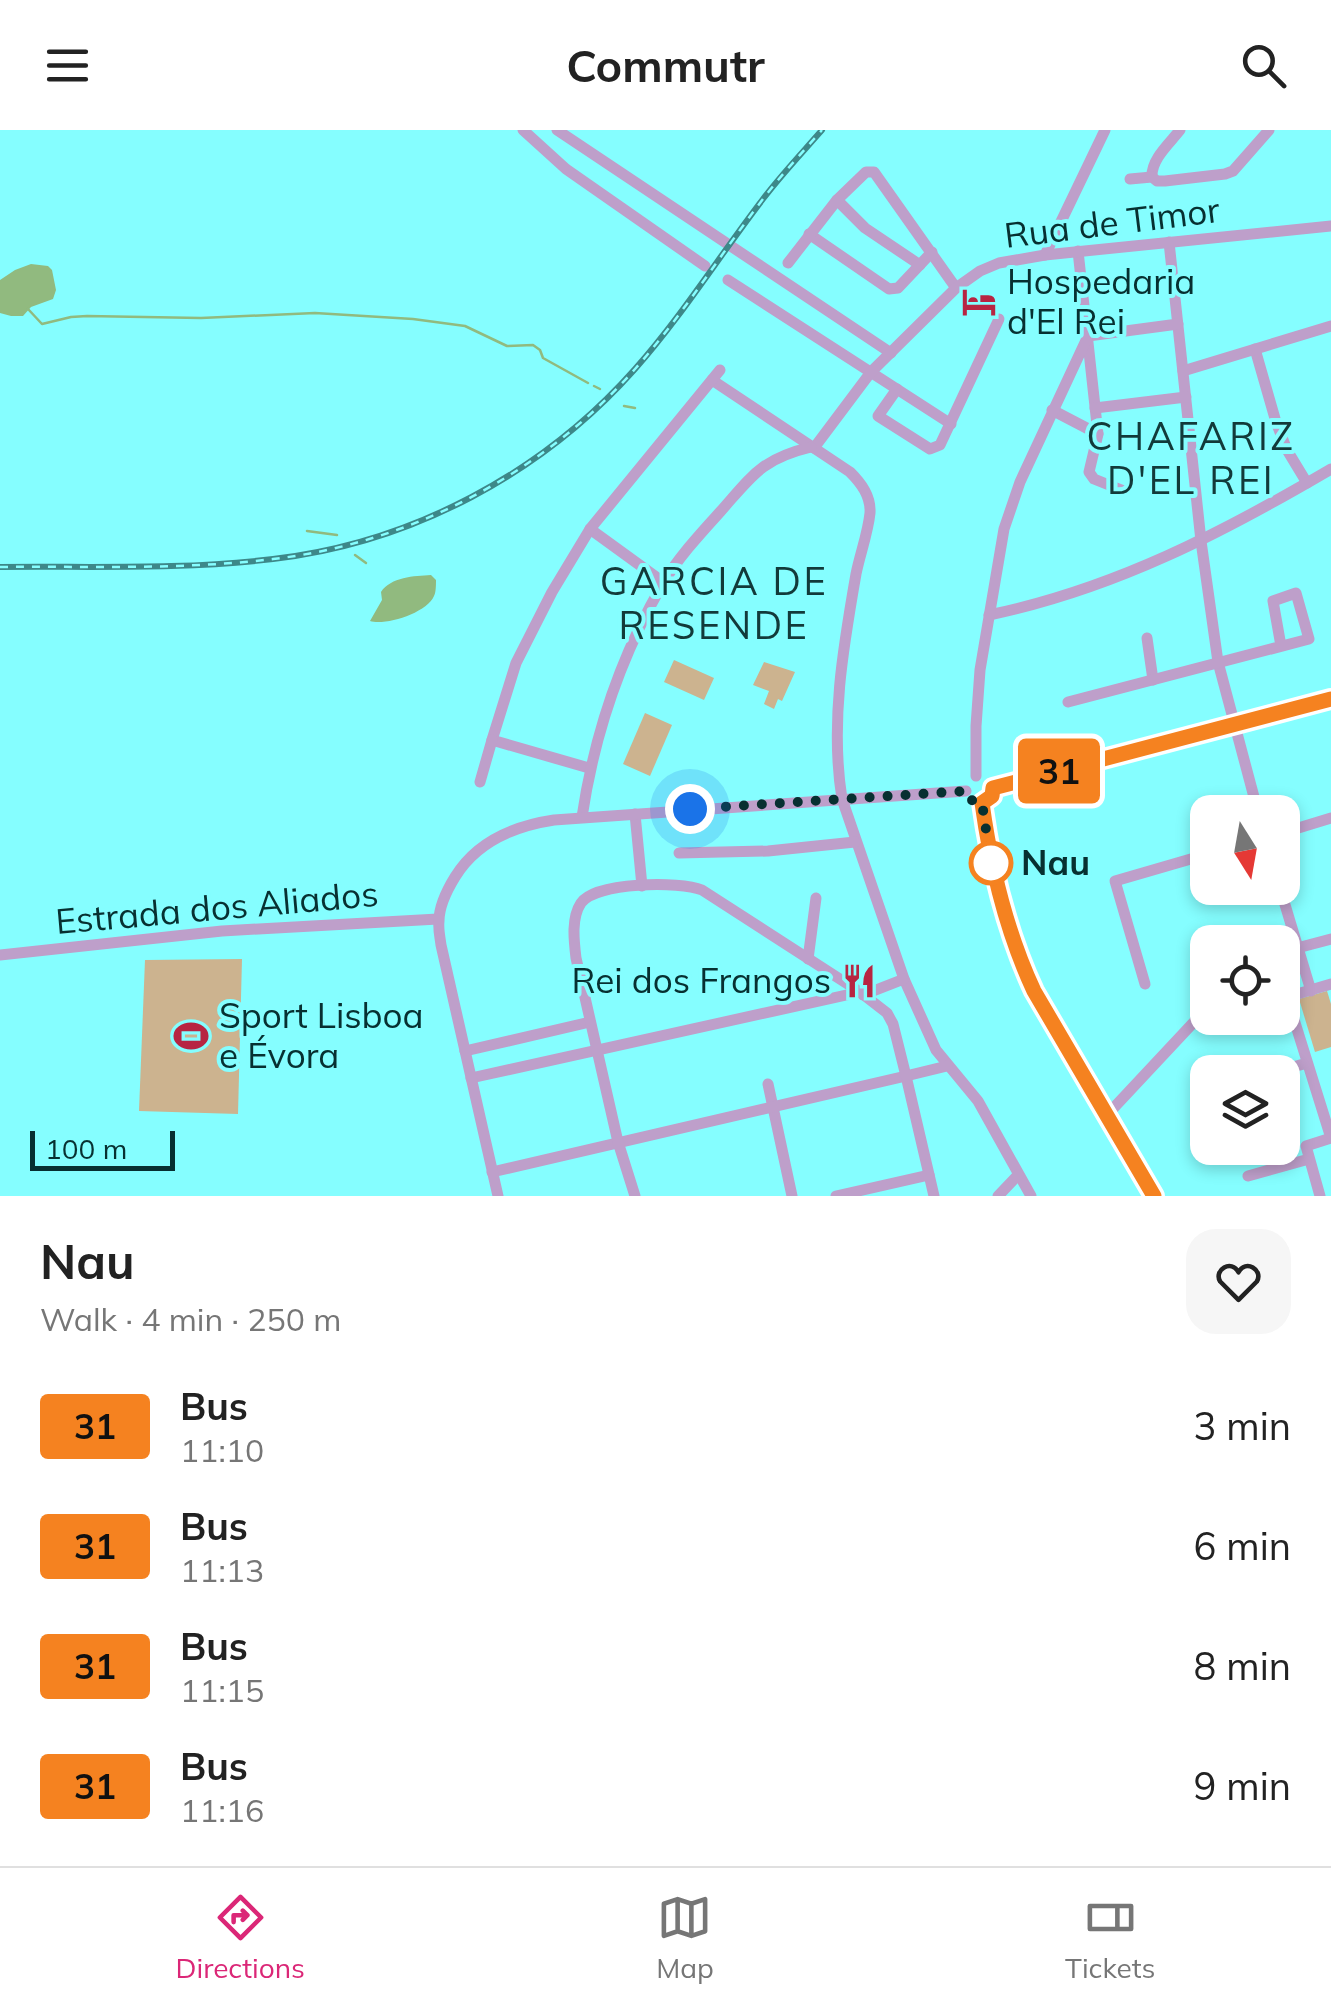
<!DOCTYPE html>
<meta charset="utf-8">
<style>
body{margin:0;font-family:Mulish,sans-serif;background:#f6f6f6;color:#222;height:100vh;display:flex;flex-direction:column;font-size:38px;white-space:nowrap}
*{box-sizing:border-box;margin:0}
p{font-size:32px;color:#767676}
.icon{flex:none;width:55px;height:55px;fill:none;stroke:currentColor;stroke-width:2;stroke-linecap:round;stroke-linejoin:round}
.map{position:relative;height:1066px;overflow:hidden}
.side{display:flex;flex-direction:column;background:#fff;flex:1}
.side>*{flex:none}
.badge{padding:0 20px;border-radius:8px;font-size:35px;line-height:65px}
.needle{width:65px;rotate:169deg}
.fabs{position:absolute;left:1190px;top:665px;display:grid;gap:20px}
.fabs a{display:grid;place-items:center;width:110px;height:110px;border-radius:20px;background:#fff;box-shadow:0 5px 15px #0003;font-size:50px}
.scale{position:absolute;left:30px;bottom:25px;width:145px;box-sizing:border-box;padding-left:10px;border:5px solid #073031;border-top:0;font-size:28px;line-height:35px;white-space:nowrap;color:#073031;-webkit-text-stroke:8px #85feff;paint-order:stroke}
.you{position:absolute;width:50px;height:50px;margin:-25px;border:8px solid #fff;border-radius:50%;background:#1a73e8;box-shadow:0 0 0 15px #1a73e833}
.map>.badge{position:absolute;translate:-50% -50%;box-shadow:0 0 0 5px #fff}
.round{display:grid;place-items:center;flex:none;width:105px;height:105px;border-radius:30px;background:#f6f6f6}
.head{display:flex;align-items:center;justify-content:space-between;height:170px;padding:0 40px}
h1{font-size:48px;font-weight:700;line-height:75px}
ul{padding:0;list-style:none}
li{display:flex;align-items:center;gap:30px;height:120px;padding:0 40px}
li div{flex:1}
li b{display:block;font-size:38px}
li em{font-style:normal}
li .badge{min-width:110px;font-weight:700;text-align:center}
header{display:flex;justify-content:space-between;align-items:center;height:130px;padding:0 40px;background:#fff;font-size:45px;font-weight:700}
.tab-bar{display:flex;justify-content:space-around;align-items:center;height:140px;border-top:2px solid #e0e0e0;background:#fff;font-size:28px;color:#767676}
.tab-bar a{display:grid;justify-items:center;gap:5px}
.tab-bar .on{color:#db2777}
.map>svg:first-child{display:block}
</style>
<header><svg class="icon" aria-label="menu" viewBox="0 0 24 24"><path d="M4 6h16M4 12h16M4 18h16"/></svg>Commutr<svg class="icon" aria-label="search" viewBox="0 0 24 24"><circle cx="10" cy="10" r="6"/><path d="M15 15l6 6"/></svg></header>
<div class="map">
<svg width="1331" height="1066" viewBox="0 0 1331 1066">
<rect width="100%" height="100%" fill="#85feff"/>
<g fill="#ccb38f">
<path d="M 674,530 L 714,548 L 704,570 L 664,552 Z"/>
<path d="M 764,532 L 795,542 L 782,571 L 778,569 L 774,579 L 764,574 L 769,561 L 753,555 Z"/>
<path d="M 645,583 L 672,595 L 650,646 L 623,634 Z"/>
<path d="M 242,829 L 238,984 L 139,981 L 145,830 Z"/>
<path d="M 1327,861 L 1331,874 L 1331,917 L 1315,922 L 1299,869 Z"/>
</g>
<g fill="#91ba7f">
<path d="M 31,134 L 48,136 L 52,140 L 56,160 L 53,169 L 31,177 L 23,186 L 11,186 L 0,183 L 0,150 L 15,140 Z"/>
<path d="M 431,445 L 436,450 C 436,454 436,463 434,466 C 427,483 385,496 370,491 L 382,470 L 381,462 C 391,447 414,446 431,445 Z"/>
</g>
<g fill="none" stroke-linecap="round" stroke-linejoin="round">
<g stroke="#91ba7f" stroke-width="2.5">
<path d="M 28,179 L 42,194 L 71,187 L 87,186 L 201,188 L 315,183 L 413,189 L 465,196 L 507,216 L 533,215 L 540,220 L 543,228 L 588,253"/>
<path d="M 594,256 L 600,259"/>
<path d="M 624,276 L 635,278"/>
<path d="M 307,401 L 337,405"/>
<path d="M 355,425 L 366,433"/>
</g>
<g stroke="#be9fca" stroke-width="11">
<path d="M 523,0 L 566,39 L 705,136"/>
<path d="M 557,0 L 891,223"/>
<path d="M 1152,47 C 1151,29 1170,13 1180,0"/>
<path d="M 1130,49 L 1152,47 L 1157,51 L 1165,51 L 1225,44 L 1233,41 L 1269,0"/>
<path d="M 837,70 L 865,98 L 920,135"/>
<path d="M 809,104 L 889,159 L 898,158 L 932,122"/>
<path d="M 1169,112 L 1201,411 L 1218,532 L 1258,682"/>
<path d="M 1078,121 L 1098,304 L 1089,342 L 1094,349 L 1124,361"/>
<path d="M 1045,125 L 1105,0"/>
<path d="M 788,133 L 837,70 L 866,42 L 874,42 L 956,158"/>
<path d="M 728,150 L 951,294"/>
<path d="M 1088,206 L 1178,194"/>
<path d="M 1255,219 L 1276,292 L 1287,320 L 1307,353"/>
<path d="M 1183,241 L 1331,196"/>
<path d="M 712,250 L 850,342 C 861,353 871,366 870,383 C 868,403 860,424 856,444 C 843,518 830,594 842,669 L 904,849 L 936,920 L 978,971 L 1031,1066"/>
<path d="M 897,259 L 878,286 L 930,319 L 940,315 L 999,189"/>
<path d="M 1095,278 L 1186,267"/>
<path d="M 1052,280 L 1098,304"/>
<path d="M 814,318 L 871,242 L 956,158 L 980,141 L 999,133 L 1045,125 L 1331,96"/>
<path d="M 590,399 L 663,452"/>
<path d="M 989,485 C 1114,459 1222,403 1331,339"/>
<path d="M 1147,508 L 1153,550"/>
<path d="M 1068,572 L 1309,509 L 1296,463 L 1273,471 L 1281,516"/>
<path d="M 589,638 L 492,610 L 516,533 L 552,462 L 590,399 L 720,240"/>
<path d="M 976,646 L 976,596 L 980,540 L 1004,399 L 1020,352 L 1088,206"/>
<path d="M 480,652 L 492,610"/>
<path d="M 993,658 L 1331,569"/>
<path d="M 982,673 C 991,739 1007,801 1034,861 L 1154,1066"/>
<path d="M 635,684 L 642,756"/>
<path d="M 582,687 C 594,606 621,526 662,455 C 677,429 700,404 720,382 C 752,346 761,329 811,317"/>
<path d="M 1282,703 L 1331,688"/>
<path d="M 679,723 L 768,721 L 855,712"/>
<path d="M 1280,758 L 1311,861"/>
<path d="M 1282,822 L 1331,809"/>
<path d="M 0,825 L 222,801 L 438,789"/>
<path d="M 808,829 L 816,768"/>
<path d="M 1145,854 L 1115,751 L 1208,724"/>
<path d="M 863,865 L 904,849"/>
<path d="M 465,921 L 590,892"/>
<path d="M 1276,942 L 1307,933"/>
<path d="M 471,948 L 860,862"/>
<path d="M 768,954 L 792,1066"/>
<path d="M 1107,985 L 1208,877"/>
<path d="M 1331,1008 L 1287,867 L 1331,854"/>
<path d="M 1237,1018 L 1238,1022"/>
<path d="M 492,1042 L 906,946 L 934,1066"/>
<path d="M 1248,1046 L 1309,1029"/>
<path d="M 498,1066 L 441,815 C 440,807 438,799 439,791 C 439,776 447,760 455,747 C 477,711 514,696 554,690 L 966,661"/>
<path d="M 635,1066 L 618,1012 L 576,828 C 574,811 571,788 581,773 C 595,752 680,751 702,760 L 860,862 L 887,883 L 893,894 L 906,946 L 947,936"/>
<path d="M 836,1066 L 929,1045"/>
<path d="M 998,1066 L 1018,1045"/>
<path d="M 1320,1066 L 1306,1016 L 1331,1008"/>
</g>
<g stroke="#3d8889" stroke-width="6">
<path id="rail" d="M 0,437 C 91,436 183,440 273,429 C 412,413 543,343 635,239 C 682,186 720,125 763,69 C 781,45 802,23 822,0"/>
</g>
<use href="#rail" stroke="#85feff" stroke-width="2.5" stroke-dasharray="8" stroke-linecap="butt"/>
</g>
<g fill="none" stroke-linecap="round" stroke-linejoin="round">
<g stroke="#fff" stroke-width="22">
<path id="line" d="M 1154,1066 L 1034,861 C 1006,801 991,738 982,673 L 992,666 L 993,658 L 1331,569"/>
</g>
<use href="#line" stroke="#f58220" stroke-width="15"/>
<path stroke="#073031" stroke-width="10" stroke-dasharray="0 18" d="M 690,679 L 966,661 L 971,670 L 982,673 L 991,733"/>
</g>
<defs>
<g id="hotel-bare" transform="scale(2.7)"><path d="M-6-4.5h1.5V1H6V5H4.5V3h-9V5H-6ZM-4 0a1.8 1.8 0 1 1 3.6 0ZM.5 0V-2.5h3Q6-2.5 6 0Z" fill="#b72542" stroke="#85feff" stroke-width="2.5" paint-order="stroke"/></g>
<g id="restaurant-bare" transform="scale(2.7)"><path d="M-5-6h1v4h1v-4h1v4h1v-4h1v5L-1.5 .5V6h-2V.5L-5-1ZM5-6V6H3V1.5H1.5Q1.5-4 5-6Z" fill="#b72542" stroke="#85feff" stroke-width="2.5" paint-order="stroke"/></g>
<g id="stadium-bare" transform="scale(2.7)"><path d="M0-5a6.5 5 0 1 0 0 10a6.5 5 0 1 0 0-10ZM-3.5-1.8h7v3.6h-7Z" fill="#b72542" stroke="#85feff" stroke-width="2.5" paint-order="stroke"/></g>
</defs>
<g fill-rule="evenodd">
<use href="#hotel-bare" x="979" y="172"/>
<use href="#restaurant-bare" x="859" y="851"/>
<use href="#stadium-bare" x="191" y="906"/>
</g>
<circle fill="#fff" stroke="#f58220" stroke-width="5" cx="991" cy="733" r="20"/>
<g text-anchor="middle" stroke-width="8" stroke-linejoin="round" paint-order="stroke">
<g font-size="35" fill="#073031" stroke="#85feff">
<text transform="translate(1112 93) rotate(-7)" y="12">Rua de Timor</text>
<text transform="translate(217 778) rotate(-5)" y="12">Estrada dos Aliados</text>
</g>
<g font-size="35" fill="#073031" stroke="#85feff" text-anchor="start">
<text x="1007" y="164">Hospedaria<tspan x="1007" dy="40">d'El Rei</tspan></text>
<text x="831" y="863" text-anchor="end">Rei dos Frangos</text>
<text x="219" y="898">Sport Lisboa<tspan x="219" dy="40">e Évora</tspan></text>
</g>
<g font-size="35" font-weight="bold" fill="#073031" stroke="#85feff" text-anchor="start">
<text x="1021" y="745">Nau</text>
</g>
<g font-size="38" letter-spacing="2.5" fill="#123a3a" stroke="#85feff">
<text x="1191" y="320">CHAFARIZ<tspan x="1191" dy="44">D'EL REI</tspan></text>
<text x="714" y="465">GARCIA DE<tspan x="714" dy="44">RESENDE</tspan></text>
</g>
</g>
</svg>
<div class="fabs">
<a><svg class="needle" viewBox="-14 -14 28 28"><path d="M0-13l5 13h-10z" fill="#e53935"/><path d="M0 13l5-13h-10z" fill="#767676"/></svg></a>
<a><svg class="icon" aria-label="locate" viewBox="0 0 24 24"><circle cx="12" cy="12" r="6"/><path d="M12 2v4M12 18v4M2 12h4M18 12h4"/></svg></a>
<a><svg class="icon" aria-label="layers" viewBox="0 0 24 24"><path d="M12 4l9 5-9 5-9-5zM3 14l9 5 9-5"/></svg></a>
</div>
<div class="scale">100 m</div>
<div class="you" style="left:690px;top:679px"></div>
<b class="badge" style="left:1059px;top:641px;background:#f58220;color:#111">31</b>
</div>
<section class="side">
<div class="head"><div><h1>Nau</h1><p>Walk · 4 min · 250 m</p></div><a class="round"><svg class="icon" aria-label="heart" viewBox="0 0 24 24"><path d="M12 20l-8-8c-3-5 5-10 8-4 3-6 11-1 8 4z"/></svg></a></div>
<ul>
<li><span class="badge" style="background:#f58220;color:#111">31</span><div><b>Bus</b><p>11:10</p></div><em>3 min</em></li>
<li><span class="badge" style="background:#f58220;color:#111">31</span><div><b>Bus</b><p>11:13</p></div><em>6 min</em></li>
<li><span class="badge" style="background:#f58220;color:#111">31</span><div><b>Bus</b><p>11:15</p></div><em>8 min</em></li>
<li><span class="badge" style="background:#f58220;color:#111">31</span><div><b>Bus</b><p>11:16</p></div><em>9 min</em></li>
</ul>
</section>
<nav class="tab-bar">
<a class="on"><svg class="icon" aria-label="directions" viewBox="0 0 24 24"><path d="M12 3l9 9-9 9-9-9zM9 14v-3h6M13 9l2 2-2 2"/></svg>Directions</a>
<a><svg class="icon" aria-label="map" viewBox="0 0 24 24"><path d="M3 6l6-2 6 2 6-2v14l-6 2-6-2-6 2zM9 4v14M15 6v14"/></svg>Map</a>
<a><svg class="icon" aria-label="tickets" viewBox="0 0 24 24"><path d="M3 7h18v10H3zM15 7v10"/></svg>Tickets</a>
</nav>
